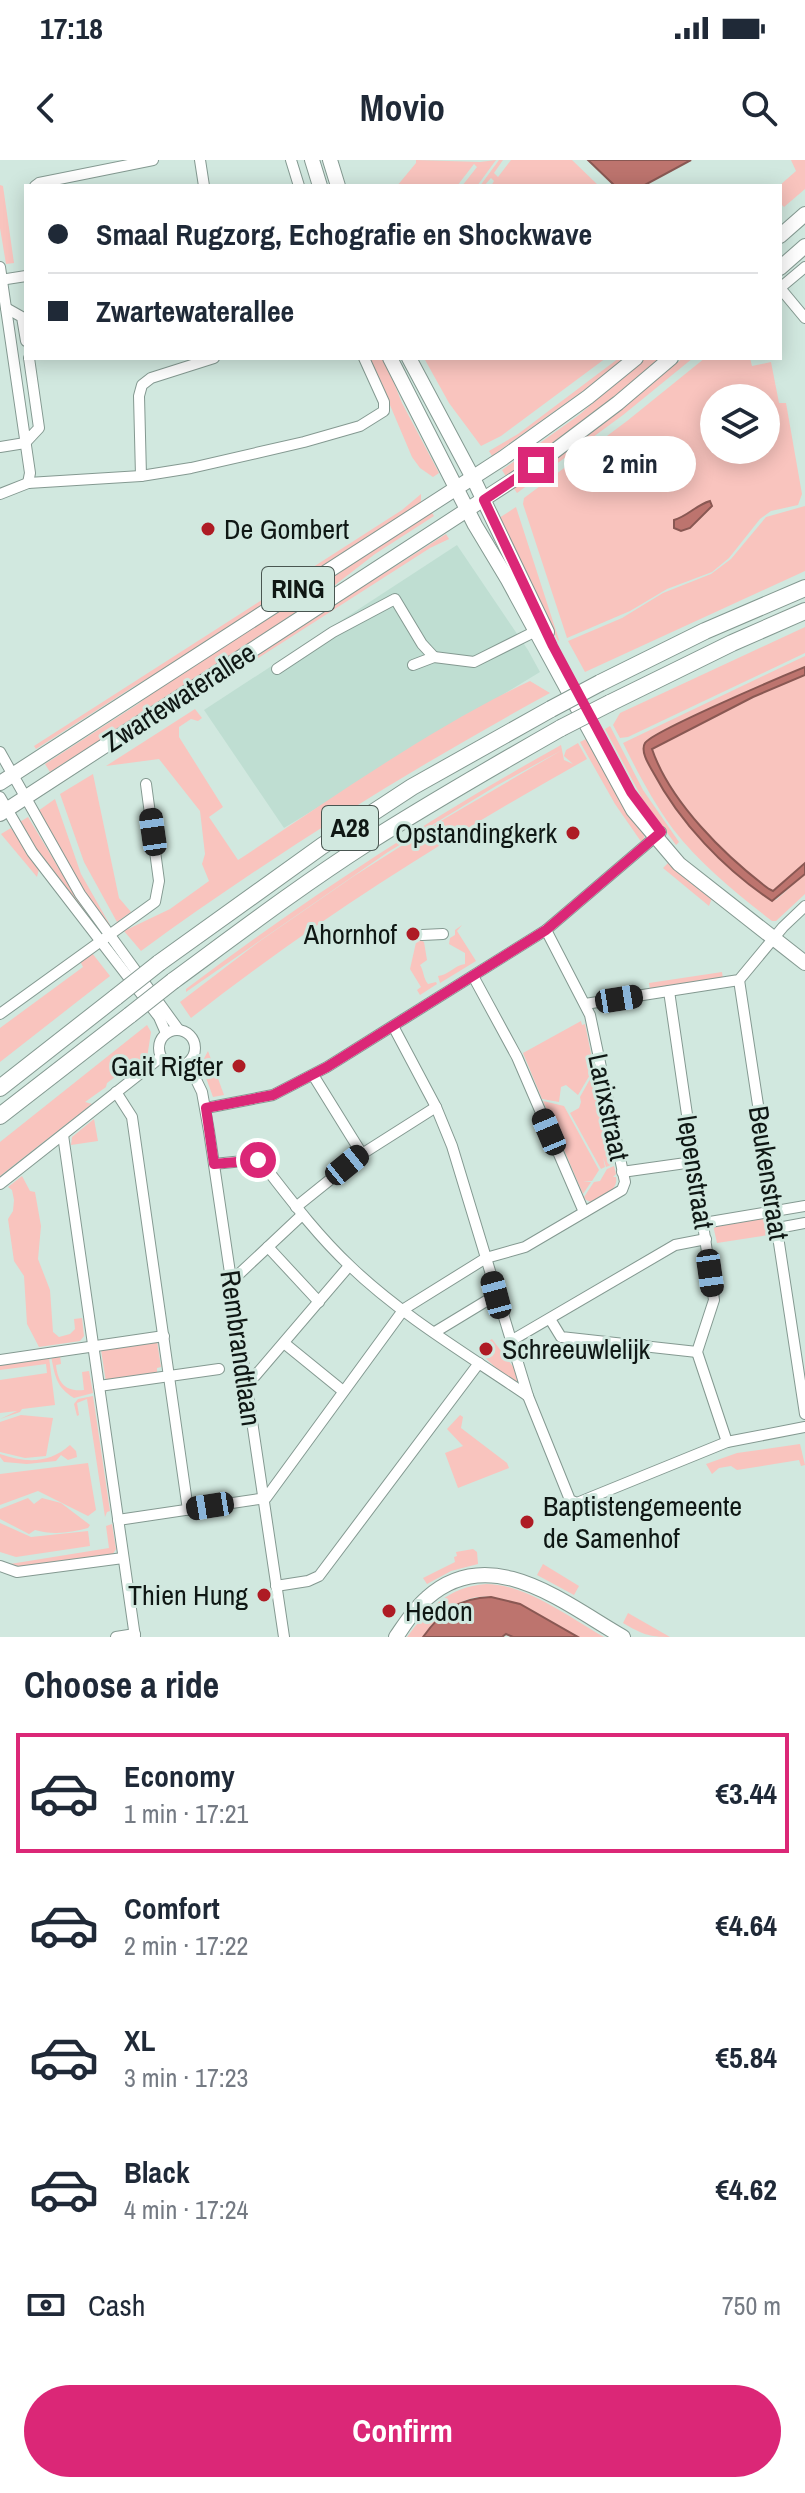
<!DOCTYPE html>
<meta charset="utf-8">
<style>
body{margin:0;font-family:"Archivo Narrow",sans-serif;background:#f6f6f7;color:#1f2937;height:100vh;display:flex;flex-direction:column;font-size:30px;white-space:nowrap}
*{box-sizing:border-box;margin:0}
p{font-size:26px;color:#747a83}
.icon{flex:none;width:44px;height:44px;fill:none;stroke:currentColor;stroke-width:2;stroke-linecap:round;stroke-linejoin:round}
.map{position:relative;height:1477px;overflow:hidden}
.drawer{display:flex;flex-direction:column;background:#fff;flex:1}
.drawer>*{flex:none}
.top-card{position:absolute;left:24px;top:24px;width:758px;height:176px;border-radius:0px;box-shadow:0 4px 20px #0003;display:grid;align-content:center;height:176px;padding:0 24px;background:#fff}
.buttons{position:absolute;left:700px;top:224px;display:grid;gap:16px}
.buttons a{display:grid;place-items:center;width:80px;height:80px;border-radius:50%;background:#fff;box-shadow:0 4px 20px #0003;font-size:40px}
.end{position:absolute;width:36px;height:36px;margin:-18px;border:10px solid #db2777;background:#fff;box-shadow:0 0 0 4px #fff}
.from{border-radius:50%}
.bubble{position:absolute;height:56px;border-radius:28px;background:#fff;box-shadow:0 4px 20px #0003;font-size:26px;font-weight:700;line-height:56px;text-align:center}
.car{position:absolute;width:24px;height:48px;margin:-24px -12px;border-radius:10px;box-shadow:0 0 6px 2px #0007;background:linear-gradient(#222 24%,#8ab4d8 0 40%,#222 0 76%,#8ab4d8 0 86%,#222 0)}
.top-card b{display:flex;align-items:center;gap:28px;height:76px;font-size:30px}
.top-card b+b{border-top:2px solid #e0e1e3}
.top-card i{width:20px;height:20px;background:#1f2937}
ul{padding:0;list-style:none}
li{display:flex;align-items:center;gap:24px;height:120px;margin:0 16px 12px;padding:0 8px;border:4px solid transparent;border-radius:0px}
li div{flex:1}
li b{display:block;font-size:30px}
li em{font-style:normal;font-weight:700}
li.selected{border-color:#db2777}
li>.icon{width:72px;height:72px;stroke-width:1.5}
h2{padding:0 24px;font-size:36px;line-height:96px}
.pay{display:flex;align-items:center;gap:20px;height:88px;padding:0 24px;font-size:30px}
.pay p{margin-inline-start:auto}
.cta{display:flex;gap:16px;margin-top:auto;padding:16px 24px}
.cta a{flex:1;height:92px;border-radius:48px;background:#db2777;color:#fff;font-size:32px;font-weight:700;line-height:92px;text-align:center}
.status{display:flex;justify-content:space-between;align-items:center;height:56px;padding:0 40px;background:#fff;direction:ltr}
.status svg{height:22px;fill:currentColor}
header{display:flex;justify-content:space-between;align-items:center;height:104px;padding:0 24px;background:#fff;font-size:36px;font-weight:700}
.map>svg:first-child{display:block}
.built{fill:#bfded2}
.green{fill:#f9c4be;fill-rule:evenodd}
.water{fill:#bd746e;stroke:#895853;stroke-width:2}
.lines{fill:none;stroke-linecap:round;stroke-linejoin:round}
.minor-casing{stroke:#849991;stroke-width:12}
.major-casing{stroke:#849991;stroke-width:16}
.highway-casing{stroke:#849991;stroke-width:18}
.minor{stroke:#fff;stroke-width:10}
.major{stroke:#fff;stroke-width:14}
.highway{stroke:#fff;stroke-width:16}
.highway-bridge-casing{stroke:#849991;stroke-width:18;stroke-linecap:butt}
.highway-bridge{stroke:#fff;stroke-width:16}
.route{stroke:#db2777;stroke-width:10}
.poi-dot{fill:#ae1b24;stroke:#d1e8df;stroke-width:3}
.labels{text-anchor:middle;stroke-width:6;stroke-linejoin:round;paint-order:stroke}
.shield{fill:#d1e8df;stroke:#495651;stroke-width:2}
.shield-label{font-size:26px;font-weight:bold;fill:#0f1714}
.poi-label{font-size:28px;fill:#0f1714;stroke:#d1e8df;text-anchor:start}
.street-label{font-size:28px;fill:#0f1714;stroke:#d1e8df}
</style>
<div class="status"><b>17:18</b><svg viewBox="0 0 49 12"><path d="M0 12V9h3v3zM5 12V6h3v6zM10 12V3h3v9zM15 12V0h3v12zM26 1h20v11H26zM47 4h2v5h-2z"/></svg></div>
<header><svg class="icon" aria-label="back" viewBox="0 0 24 24"><path d="M15 5l-7 7 7 7"/></svg>Movio<svg class="icon" aria-label="search" viewBox="0 0 24 24"><circle cx="10" cy="10" r="6"/><path d="M15 15l6 6"/></svg></header>
<div class="map">
<svg width="805" height="1477" viewBox="0 0 805 1477">
<rect width="100%" height="100%" fill="#d1e8df"/>
<!-- built -->
<path class="built" d="M457,385L528,490L540,512L284,668L204,550Z"/>
<!-- green -->
<g class="green">
<path d="M416,0L480,2L496,0L477,26H462L477,7L474,4L457,26H397L416,3Z"/>
<path d="M499,0H503L494,13L498,17L511,0H572L599,26H491L494,21L491,18L484,26H480Z"/>
<path d="M791,0H805V29L784,47L780,43L779,26L796,11Z"/>
<path d="M0,25L3,26L14,103L6,104L0,68Z"/>
<path d="M370,198H384L402,243L439,313L433,317L420,308L412,297Z"/>
<path d="M424,198H606L501,276L481,286L449,243Z"/>
<path d="M619,198H629L492,296L489,291L518,274Z"/>
<path d="M645,198H668L507,318L502,310L579,255Z"/>
<path d="M683,198H693L623,255L517,333L513,327L630,241Z"/>
<path d="M705,198H750L752,206L771,202L779,243H786L802,334L798,345L771,351L760,359L729,398L712,412L667,429L630,451L567,478L523,344L524,338L627,261ZM714,238H766V290H714ZM710,341L712,346L690,368L679,371L673,365L676,359C689,356 697,346 710,341Z"/>
<path d="M421,334V343L170,506L133,527L36,589L34,586L402,350Z"/>
<path d="M805,346V411L585,512L568,481L622,458L663,433L711,414L731,399L766,357Z"/>
<path d="M516,347L559,480L558,481L499,358Z"/>
<path d="M431,351L434,356L375,394L299,453L50,612L45,604L138,544L175,516Z"/>
<path d="M446,374L449,379L430,388L207,531L208,525C286,473 367,425 446,374Z"/>
<path d="M805,467V493L628,577L620,578L613,565L620,553Z"/>
<path d="M805,496V507L679,565L643,592C674,653 716,698 770,740H776L805,714V734L776,761H772C736,733 700,704 673,669C653,642 638,613 623,583Z"/>
<path d="M805,515V703L773,731C731,710 666,633 652,589L753,537Z"/>
<path d="M530,521L550,533C409,610 271,696 141,791L124,771L170,749L209,721L202,704L205,694L200,651L159,599L106,606L195,549L202,558L198,561L191,559L179,567V577L223,647L209,657L238,700C333,638 427,570 530,521Z"/>
<path d="M610,566L643,630L679,682L676,685L642,638L605,569Z"/>
<path d="M586,579L617,635L645,675L642,683L615,644L580,582Z"/>
<path d="M578,583L587,599C449,676 316,760 191,858L180,842L260,781L354,716L439,662L562,590L496,626L388,692L186,832V829C306,738 430,658 561,585L564,600L573,604L564,596L566,590Z"/>
<path d="M93,614L119,738L131,752L117,762L84,702L60,634Z"/>
<path d="M55,639L81,714L110,765L106,766L83,734L38,651Z"/>
<path d="M28,657L66,720L99,766L100,773L40,696L18,663Z"/>
<path d="M11,668L39,709L37,717L1,674Z"/>
<path d="M670,701L712,738L709,746L663,708Z"/>
<path d="M462,765L457,771L476,801L440,823L438,816C449,815 453,806 465,804V793L449,784L450,778L455,775V770Z"/>
<path d="M417,778L424,782L427,800L420,805C424,811 423,818 428,824L436,822L437,824L420,835L417,830L421,827L410,809Z"/>
<path d="M92,793L110,816L0,902V868L83,807L80,801Z"/>
<path d="M722,812L723,819L650,830L649,823Z"/>
<path d="M581,861L582,865L585,864L594,908L578,935L566,925L561,927L559,942L542,939L523,893Z"/>
<path d="M147,865L151,872L147,898L142,903L135,902L107,923L106,927L85,942L92,944L0,1016V982Z"/>
<path d="M208,891L224,935L213,937L201,904Z"/>
<path d="M594,912L613,1004L606,1007L603,997L605,1007L601,1009L570,953L579,948L581,942L580,937Z"/>
<path d="M543,941L564,946L599,1010L592,1021H583L591,1022L583,1034Z"/>
<path d="M94,959L98,981L71,985L72,977Z"/>
<path d="M614,1006L616,1014L613,1017H616C619,1031 601,1036 591,1042L586,1040L584,1037L594,1022L600,1021L607,1009Z"/>
<path d="M22,1016L30,1031L35,1032L41,1066L38,1099L50,1130L53,1172L59,1177L70,1174L75,1169L74,1159L82,1158L84,1176L80,1181L39,1187L27,1164L24,1116L14,1101L8,1059L13,1051L14,1040L12,1030L8,1027Z"/>
<path d="M770,1057L773,1063L767,1064L768,1075L717,1083L713,1065Z"/>
<path d="M492,1179L514,1208L518,1224L494,1210L495,1207L479,1192L483,1184Z"/>
<path d="M157,1181L161,1207L157,1208V1212H162V1214L106,1222L101,1190Z"/>
<path d="M60,1195L61,1204L56,1205C58,1223 65,1232 84,1230L82,1212L89,1211L93,1233L74,1238C56,1227 55,1216 51,1196Z"/>
<path d="M49,1197L55,1245L22,1249L20,1252L0,1259L17,1251L0,1253V1220L47,1213L46,1204L0,1210V1204Z"/>
<path d="M93,1236L110,1351L107,1352L105,1357L87,1239L77,1243L79,1255L77,1256L74,1244L78,1239Z"/>
<path d="M21,1255L53,1258L46,1296L25,1298L0,1292V1262Z"/>
<path d="M460,1255L463,1257L461,1268L507,1303L509,1308L458,1328L445,1293L463,1286L447,1269Z"/>
<path d="M800,1284L805,1305L801,1306L799,1300L737,1310L731,1306L719,1308L712,1314L706,1304L737,1293Z"/>
<path d="M70,1285L76,1291L77,1297L68,1300L61,1295L56,1301L27,1304L4,1302L0,1297V1294C25,1303 49,1304 70,1285Z"/>
<path d="M88,1303L96,1350L88,1356L38,1331L0,1345V1314Z"/>
<path d="M28,1338L34,1344L42,1338L61,1343L90,1365L88,1368C70,1373 52,1375 35,1370L29,1374L0,1359V1349Z"/>
<path d="M0,1363L31,1377L88,1371L90,1386L16,1397L0,1392Z"/>
<path d="M112,1364L116,1389L113,1394L22,1407L10,1404L109,1388L106,1366Z"/>
<path d="M473,1389L477,1392L478,1404L451,1411L427,1424L423,1418L455,1402L454,1397L457,1396L456,1392Z"/>
<path d="M543,1404L579,1426L574,1435L537,1415Z"/>
<path d="M486,1424C526,1424 570,1458 604,1477C597,1477 587,1477 579,1477C569,1475 556,1465 547,1459C493,1428 463,1425 423,1477H407C429,1448 448,1427 486,1424Z"/>
<path d="M628,1453L670,1477C648,1477 642,1474 623,1463Z"/>
</g>
<!-- water -->
<g class="water">
<path d="M588,0H691L643,26H615Z"/>
<path d="M710,341L712,346L690,368L681,371L674,368V360C688,356 696,345 710,341Z"/>
<path d="M805,507V515L753,537L652,589C670,642 725,696 769,729L773,731L805,703V714L772,741C724,709 680,663 653,612C649,605 640,591 645,583C653,571 783,516 805,507Z"/>
<path d="M491,1437L520,1444L578,1477H513L506,1474L502,1477H423C441,1452 458,1438 491,1437Z"/>
</g>
<g class="lines">
<!-- minor casing -->
<g class="minor-casing">
<g id="minor">
<path d="M200,0L204,26"/>
<path d="M291,0L299,26"/>
<path d="M35,26L39,23L153,0"/>
<path d="M0,107L30,313L28,323"/>
<path d="M805,107L780,128L805,158"/>
<path d="M0,120L26,116"/>
<path d="M6,148L22,157L26,181"/>
<path d="M0,287L25,283L39,268L29,198"/>
<path d="M141,316L139,236L142,225L151,218L214,198"/>
<path d="M0,334L28,323L141,316L191,308L304,282L360,266L384,251V242L364,198"/>
<path d="M413,505L434,497L474,502L536,471"/>
<path d="M277,509L333,472L395,439L422,484L434,497"/>
<path d="M0,592L80,734L178,869"/>
<path d="M0,637L32,692L159,857L166,873"/>
<path d="M422,775L443,774"/>
<path d="M473,816L517,897L584,1052"/>
<path d="M739,820L805,1254"/>
<path d="M669,831L714,1140L697,1192L727,1282"/>
<path d="M585,844L739,820L783,767L805,746"/>
<path d="M0,854L155,742L159,721L146,624"/>
<circle cx="177" cy="888" r="18"/>
<path d="M188,903L202,932L209,971L284,1477"/>
<path d="M313,915L362,994"/>
<path d="M116,932L132,957L188,1350"/>
<path d="M206,948L273,935L327,907L546,770L661,672"/>
<path d="M63,975L135,1477"/>
<path d="M214,1004L253,1000L262,1003C290,1039 317,1075 350,1106C402,1156 468,1195 528,1236L452,986L436,947L393,866"/>
<path d="M622,1012L693,1002"/>
<path d="M0,1024L161,897"/>
<path d="M296,1047L362,994L436,947"/>
<path d="M704,1063L805,1046"/>
<path d="M778,1068L805,1063"/>
<path d="M268,1087L319,1142"/>
<path d="M231,1116L238,1115L302,1055"/>
<path d="M550,1159L561,1177L697,1192"/>
<path d="M435,1172L496,1135"/>
<path d="M509,1182L675,1085L706,1079"/>
<path d="M284,1183L343,1231"/>
<path d="M0,1200L164,1176"/>
<path d="M246,1217L255,1216L349,1106"/>
<path d="M99,1226L219,1209"/>
<path d="M528,1236L570,1340L577,1343L727,1282L805,1267"/>
<path d="M118,1360L266,1338L404,1149L486,1098L525,1087L622,1030L625,1022L590,855L546,770"/>
<path d="M0,1406L17,1412L123,1398"/>
<path d="M276,1426L308,1421L319,1416L479,1203"/>
<path d="M116,1477L135,1474"/>
</g>
</g>
<!-- major casing -->
<g class="major-casing">
<g id="major">
<path d="M312,0L320,26"/>
<path d="M330,0L338,26"/>
<path d="M780,76L805,54"/>
<path d="M780,108L805,86"/>
<path d="M390,198L475,365L508,420L633,650L679,704L805,803"/>
<path d="M409,198L473,318L547,472"/>
<path d="M0,623L503,298L588,237L636,198"/>
<path d="M0,654L536,305L618,243L671,198"/>
<path d="M396,1477C405,1464 414,1449 427,1438C491,1381 565,1444 623,1477"/>
</g>
</g>
<!-- highway casing -->
<g class="highway-casing">
<g id="highway">
<path d="M600,523L705,471L805,428"/>
<path d="M610,543L732,483L805,451"/>
<path d="M159,803L322,686L412,627L551,549"/>
<path d="M173,821C237,774 300,726 367,683C430,643 496,605 561,568"/>
<path d="M0,928L116,837"/>
<path d="M0,956L130,855"/>
</g>
</g>
<!-- minor -->
<use href="#minor" class="minor"/>
<!-- major -->
<use href="#major" class="major"/>
<!-- highway -->
<use href="#highway" class="highway"/>
<!-- highway-bridge casing -->
<g class="highway-bridge-casing">
<g id="highway-bridge">
<path d="M551,549L600,523"/>
<path d="M561,568L610,543"/>
<path d="M116,837L159,803"/>
<path d="M130,855L173,821"/>
</g>
</g>
<!-- highway-bridge -->
<use href="#highway-bridge" class="highway-bridge"/>
</g>
<g class="lines">
<!-- route -->
<path class="route" d="M258,1000L214,1004L206,948L273,935L327,907L546,770L661,672L631,632L553,486L484,340L536,305"/>
</g>
<!-- markers -->
<g class="poi-dot">
<circle cx="208" cy="369" r="8"/>
<circle cx="573" cy="673" r="8"/>
<circle cx="413" cy="774" r="8"/>
<circle cx="239" cy="906" r="8"/>
<circle cx="486" cy="1189" r="8"/>
<circle cx="527" cy="1362" r="8"/>
<circle cx="264" cy="1435" r="8"/>
<circle cx="389" cy="1451" r="8"/>
</g>
<g class="labels">
<!-- shield labels -->
<g class="shield">
<rect x="262" y="407" width="72" height="44" rx="6"/>
<rect x="322" y="646" width="56" height="44" rx="6"/>
</g>
<g class="shield-label">
<text x="298" y="438">RING</text>
<text x="350" y="677">A28</text>
</g>
<!-- poi labels -->
<g class="poi-label">
<text x="224" y="379">De Gombert</text>
<text x="557" y="683" text-anchor="end">Opstandingkerk</text>
<text x="397" y="784" text-anchor="end">Ahornhof</text>
<text x="223" y="916" text-anchor="end">Gait Rigter</text>
<text x="502" y="1199">Schreeuwlelijk</text>
<text x="543" y="1356">Baptistengemeente<tspan x="543" dy="32">de Samenhof</tspan></text>
<text x="248" y="1445" text-anchor="end">Thien Hung</text>
<text x="405" y="1461">Hedon</text>
</g>
<!-- street labels -->
<g class="street-label">
<text transform="translate(179 537) rotate(-33)" y="10">Zwartewaterallee</text>
<text transform="translate(609 947) rotate(78)" y="10">Larixstraat</text>
<text transform="translate(696 1012) rotate(81)" y="10">Iepenstraat</text>
<text transform="translate(769 1013) rotate(81)" y="10">Beukenstraat</text>
<text transform="translate(241 1188) rotate(82)" y="10">Rembrandtlaan</text>
</g>
</g>
</svg>
<div class="buttons">
<a><svg class="icon" aria-label="layers" viewBox="0 0 24 24"><path d="M12 4l9 5-9 5-9-5zM3 14l9 5 9-5"/></svg></a>
</div>
<i class="end from" style="left:258px;top:1000px"></i>
<i class="end" style="left:536px;top:305px"></i>
<div class="bubble" style="left:564px;top:276px;width:132px">2 min</div>
<i class="car" style="left:153px;top:672px;rotate:352deg"></i>
<i class="car" style="left:619px;top:839px;rotate:81deg"></i>
<i class="car" style="left:549px;top:972px;rotate:337deg"></i>
<i class="car" style="left:347px;top:1005px;rotate:51deg"></i>
<i class="car" style="left:710px;top:1113px;rotate:172deg"></i>
<i class="car" style="left:496px;top:1135px;rotate:345deg"></i>
<i class="car" style="left:210px;top:1346px;rotate:261deg"></i>
<div class="top-card">
<b><i class="from"></i>Smaal Rugzorg, Echografie en Shockwave</b>
<b><i></i>Zwartewaterallee</b>
</div>
</div>
<section class="drawer">
<h2>Choose a ride</h2>
<ul>
<li class="selected"><svg class="icon" aria-label="car" viewBox="0 0 24 24"><path d="M5 17H2v-5l4-1 3-4h7l3 4 3 1v5h-3M9 17h6M6 11h13"/><circle cx="7" cy="17" r="2"/><circle cx="17" cy="17" r="2"/></svg><div><b>Economy</b><p>1 min · 17:21</p></div><em>€3.44</em></li>
<li><svg class="icon" aria-label="car" viewBox="0 0 24 24"><path d="M5 17H2v-5l4-1 3-4h7l3 4 3 1v5h-3M9 17h6M6 11h13"/><circle cx="7" cy="17" r="2"/><circle cx="17" cy="17" r="2"/></svg><div><b>Comfort</b><p>2 min · 17:22</p></div><em>€4.64</em></li>
<li><svg class="icon" aria-label="car" viewBox="0 0 24 24"><path d="M5 17H2v-5l4-1 3-4h7l3 4 3 1v5h-3M9 17h6M6 11h13"/><circle cx="7" cy="17" r="2"/><circle cx="17" cy="17" r="2"/></svg><div><b>XL</b><p>3 min · 17:23</p></div><em>€5.84</em></li>
<li><svg class="icon" aria-label="car" viewBox="0 0 24 24"><path d="M5 17H2v-5l4-1 3-4h7l3 4 3 1v5h-3M9 17h6M6 11h13"/><circle cx="7" cy="17" r="2"/><circle cx="17" cy="17" r="2"/></svg><div><b>Black</b><p>4 min · 17:24</p></div><em>€4.62</em></li>
</ul>
<div class="pay"><svg class="icon" aria-label="cash" viewBox="0 0 24 24"><path d="M3 7h18v10H3z"/><circle cx="12" cy="12" r="2"/></svg>Cash<p>750 m</p></div>
<div class="cta"><a>Confirm</a></div>
</section>
